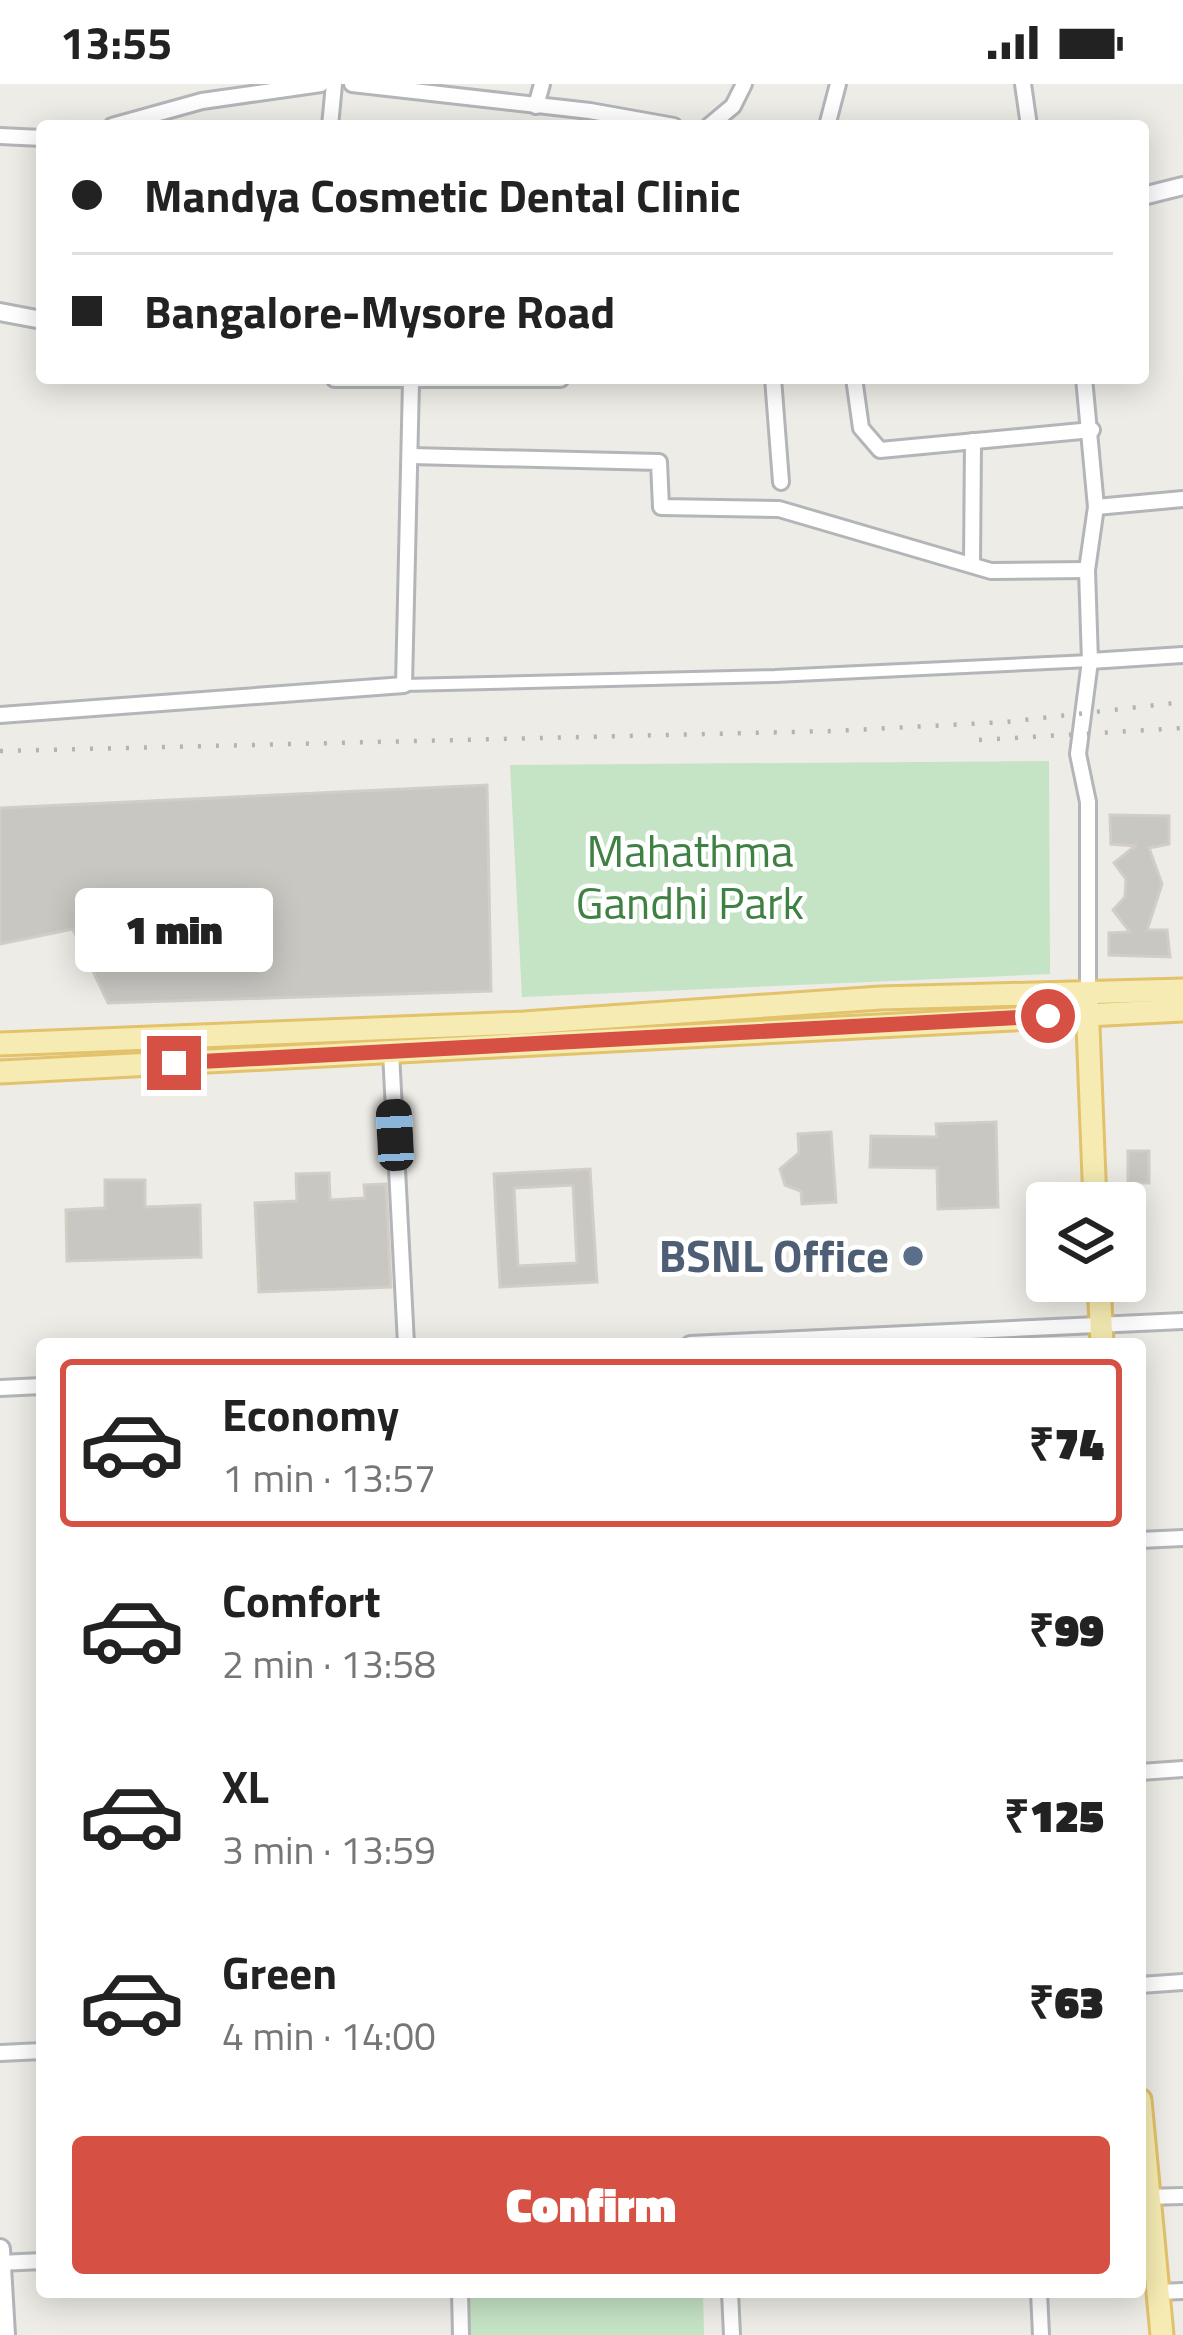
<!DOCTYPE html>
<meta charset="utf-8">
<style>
body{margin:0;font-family:"Titillium Web",sans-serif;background:#f2f2f2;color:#222;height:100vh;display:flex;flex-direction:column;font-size:45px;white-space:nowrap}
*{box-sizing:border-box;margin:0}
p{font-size:39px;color:#767676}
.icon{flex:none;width:66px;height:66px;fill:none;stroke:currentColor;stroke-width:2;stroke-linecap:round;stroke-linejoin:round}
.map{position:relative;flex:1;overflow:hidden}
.sheet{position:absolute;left:36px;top:1254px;width:1110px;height:960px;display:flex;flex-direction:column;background:#fff;border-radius:12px;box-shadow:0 6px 30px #0003}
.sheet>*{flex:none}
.banner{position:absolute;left:36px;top:36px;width:1113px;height:264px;border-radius:12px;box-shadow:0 6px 30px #0003;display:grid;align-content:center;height:264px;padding:0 36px;background:#fff}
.fabs{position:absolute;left:1026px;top:1098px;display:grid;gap:24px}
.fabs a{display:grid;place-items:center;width:120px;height:120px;border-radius:12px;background:#fff;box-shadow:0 6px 30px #0003;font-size:60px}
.end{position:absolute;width:54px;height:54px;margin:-27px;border:15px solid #d65143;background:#fff;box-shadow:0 0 0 6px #fff}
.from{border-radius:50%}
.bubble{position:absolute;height:84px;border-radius:12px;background:#fff;box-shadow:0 6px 30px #0003;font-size:39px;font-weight:800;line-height:84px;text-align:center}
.car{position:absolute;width:36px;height:72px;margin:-36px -18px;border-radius:15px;box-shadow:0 0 9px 3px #0007;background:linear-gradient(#222 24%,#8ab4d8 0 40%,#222 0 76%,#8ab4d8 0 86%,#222 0)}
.banner b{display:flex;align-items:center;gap:42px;height:114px;font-size:45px}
.banner b+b{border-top:3px solid #e0e0e0}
.banner i{width:30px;height:30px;background:#222}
ul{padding:21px 0 0;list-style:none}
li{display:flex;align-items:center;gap:36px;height:168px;margin:0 24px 18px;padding:0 12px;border:6px solid transparent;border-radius:12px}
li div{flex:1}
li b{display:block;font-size:45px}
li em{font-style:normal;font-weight:800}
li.current{border-color:#d65143}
li>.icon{width:108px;height:108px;stroke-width:1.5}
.button{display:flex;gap:24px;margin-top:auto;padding:24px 36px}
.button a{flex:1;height:138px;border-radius:12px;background:#d65143;color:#fff;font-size:48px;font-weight:800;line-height:138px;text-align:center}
.status{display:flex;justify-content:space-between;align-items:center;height:84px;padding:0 60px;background:#fff;direction:ltr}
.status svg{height:33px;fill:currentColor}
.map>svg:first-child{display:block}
.green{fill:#c5e3c5}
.building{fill:#c9c7c2;stroke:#d2cec5;stroke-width:3;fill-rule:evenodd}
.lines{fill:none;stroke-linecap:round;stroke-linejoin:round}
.pedestrian-casing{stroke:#b3b5b9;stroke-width:16}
.minor-casing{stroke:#b3b5b9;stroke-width:20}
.tertiary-casing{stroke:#b3b5b9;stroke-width:22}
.secondary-casing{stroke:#b2b4b9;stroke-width:24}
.primary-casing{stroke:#e2c26b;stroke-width:27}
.pedestrian{stroke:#fff;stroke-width:10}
.minor{stroke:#fff;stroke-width:14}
.tertiary{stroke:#fff;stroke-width:16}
.secondary{stroke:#fff;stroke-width:18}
.primary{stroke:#f6ecb3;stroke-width:21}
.rail{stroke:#b3b4b4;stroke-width:4.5;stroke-dasharray:3 15;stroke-linecap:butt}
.route{stroke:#d65143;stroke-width:15}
.service-dot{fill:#5c6f8a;stroke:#fff;stroke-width:4.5}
.labels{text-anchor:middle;stroke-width:9;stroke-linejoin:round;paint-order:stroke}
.park-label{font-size:45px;fill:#3f8143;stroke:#fff}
.service-label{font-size:45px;font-weight:bold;fill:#4e5e75;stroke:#fff;text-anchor:end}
</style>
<div class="status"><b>13:55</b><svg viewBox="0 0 49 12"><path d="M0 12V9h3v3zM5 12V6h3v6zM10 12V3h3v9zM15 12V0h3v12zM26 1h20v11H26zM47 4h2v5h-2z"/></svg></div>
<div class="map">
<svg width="1183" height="2251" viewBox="0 0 1183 2251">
<rect width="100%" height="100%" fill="#eeece6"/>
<!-- green -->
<g class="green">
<path d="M1049,677L1050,890L522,913L510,681Z"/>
<path d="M467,2208H703L704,2251H471Z"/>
</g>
<!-- building -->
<g class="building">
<path d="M487,701L491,907L108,919L73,845L0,860V724Z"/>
<path d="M1110,731L1169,732V760L1149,764L1162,800L1147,846H1167L1170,873L1109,871V849L1130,848L1113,826L1125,813L1126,795L1114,779L1135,762L1111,760Z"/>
<path d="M996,1038L998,1123L938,1125L937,1084L870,1083L871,1052L937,1053L936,1040Z"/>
<path d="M831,1048L836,1118L802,1120L801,1107L785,1101L780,1085L799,1069L798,1050Z"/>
<rect x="1128" y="1067" width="21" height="32"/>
<path d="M590,1085L597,1198L500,1203L494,1090ZM573,1101L577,1179L518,1182L514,1104Z"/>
<path d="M329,1089L330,1116L365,1114L364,1101L386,1100L391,1203L259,1208L255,1119L297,1117L296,1090Z"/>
<path d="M105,1096H145V1123L200,1121L201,1173L67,1177L66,1126L105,1124Z"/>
</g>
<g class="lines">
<!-- pedestrian casing -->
<g class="pedestrian-casing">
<path id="pedestrian" d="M404,601L775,592L1090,577"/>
</g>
<!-- minor casing -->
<g class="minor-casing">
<g id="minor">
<path d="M352,0L590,27L674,42"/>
<path d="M1023,0L1029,42"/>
<path d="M536,22L542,0"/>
<path d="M112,42L202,17L321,0"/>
<path d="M330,42L334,0"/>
<path d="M709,42L733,22L744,0"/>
<path d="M827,42L838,0"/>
<path d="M0,52L42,54"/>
<path d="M773,294L781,398"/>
<path d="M854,294L861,344L880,366L1092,346"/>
<path d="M1084,294L1096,423L1087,486L1090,577L1078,670L1088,718V910"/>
<path d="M411,372L659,378L661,423L779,425L991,487L1087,486"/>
<path d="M1096,423L1183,415"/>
<path d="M972,481L973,357"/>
<path d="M1090,577L1183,571"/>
<path d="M0,631L404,601L411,298"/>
<path d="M391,968L406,1260"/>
<path d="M690,1260L1183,1237"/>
<path d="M0,1304L42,1302"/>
<path d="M1140,1456L1183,1454"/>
<path d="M1140,1688L1183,1685"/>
<path d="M1140,1901L1183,1898"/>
<path d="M0,1969L42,1967"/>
<path d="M1145,2113L1183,2112"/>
<path d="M0,2179L42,2177"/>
<path d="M460,2208L461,2251"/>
<path d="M730,2208L732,2251"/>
<path d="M1039,2208L1041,2251"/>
<path d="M1158,2208L1183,2207"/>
</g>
</g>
<!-- tertiary casing -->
<g class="tertiary-casing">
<g id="tertiary">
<path d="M1143,112L1183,102"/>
<path d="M0,228L42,236"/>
<path d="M335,294H560"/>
</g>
</g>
<!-- secondary casing -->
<g class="secondary-casing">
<path id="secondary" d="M0,2165L5,2251"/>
</g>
<!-- primary casing -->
<g class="primary-casing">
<g id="primary">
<path d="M1087,917L1095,1119"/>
<path d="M0,960L524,939L880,914L1183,906"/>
<path d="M0,988L1183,926"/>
<path d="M1099,1197L1102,1260"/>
<path d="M1140,2016L1162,2251"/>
</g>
</g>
<!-- pedestrian -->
<use href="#pedestrian" class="pedestrian"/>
<!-- minor -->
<use href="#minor" class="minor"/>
<!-- tertiary -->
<use href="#tertiary" class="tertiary"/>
<!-- secondary -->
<use href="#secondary" class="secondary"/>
<!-- primary -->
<use href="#primary" class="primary"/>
<!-- rail -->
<g class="rail">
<path d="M979,656L1183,644"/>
<path d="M0,667L833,647L1006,638L1183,618"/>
</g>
</g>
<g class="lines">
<!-- route -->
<path class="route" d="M174,979L1048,932"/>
</g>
<!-- markers -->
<circle class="service-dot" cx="913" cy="1172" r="12"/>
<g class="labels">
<!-- park labels -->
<g class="park-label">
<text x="690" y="783">Mahathma<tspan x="690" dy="52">Gandhi Park</tspan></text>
</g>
<!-- service labels -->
<g class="service-label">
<text x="889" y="1188">BSNL Office</text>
</g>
</g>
</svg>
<div class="fabs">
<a><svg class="icon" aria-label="layers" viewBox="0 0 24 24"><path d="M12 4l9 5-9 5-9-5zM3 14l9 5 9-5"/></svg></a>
</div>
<i class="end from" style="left:1048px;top:932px"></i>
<i class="end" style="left:174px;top:979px"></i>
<div class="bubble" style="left:75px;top:804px;width:198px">1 min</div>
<i class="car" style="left:395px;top:1051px;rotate:357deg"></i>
<div class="banner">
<b><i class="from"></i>Mandya Cosmetic Dental Clinic</b>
<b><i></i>Bangalore-Mysore Road</b>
</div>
<section class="sheet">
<ul>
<li class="current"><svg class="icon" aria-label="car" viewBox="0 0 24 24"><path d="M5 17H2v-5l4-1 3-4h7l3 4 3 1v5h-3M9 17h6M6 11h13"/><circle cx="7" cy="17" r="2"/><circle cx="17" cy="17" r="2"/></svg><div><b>Economy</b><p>1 min · 13:57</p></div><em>₹74</em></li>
<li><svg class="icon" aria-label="car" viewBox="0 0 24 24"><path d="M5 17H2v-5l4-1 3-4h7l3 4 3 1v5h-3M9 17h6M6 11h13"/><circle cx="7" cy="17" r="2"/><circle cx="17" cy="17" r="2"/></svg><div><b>Comfort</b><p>2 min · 13:58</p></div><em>₹99</em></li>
<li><svg class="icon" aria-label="car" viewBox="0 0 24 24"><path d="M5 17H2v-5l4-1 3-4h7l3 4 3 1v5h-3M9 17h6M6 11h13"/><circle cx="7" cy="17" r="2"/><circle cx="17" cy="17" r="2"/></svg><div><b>XL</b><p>3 min · 13:59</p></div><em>₹125</em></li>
<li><svg class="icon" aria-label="car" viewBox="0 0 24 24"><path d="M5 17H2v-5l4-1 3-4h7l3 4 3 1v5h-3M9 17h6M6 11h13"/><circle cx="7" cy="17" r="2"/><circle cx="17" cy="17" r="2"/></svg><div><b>Green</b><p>4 min · 14:00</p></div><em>₹63</em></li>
</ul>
<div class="button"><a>Confirm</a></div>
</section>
</div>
